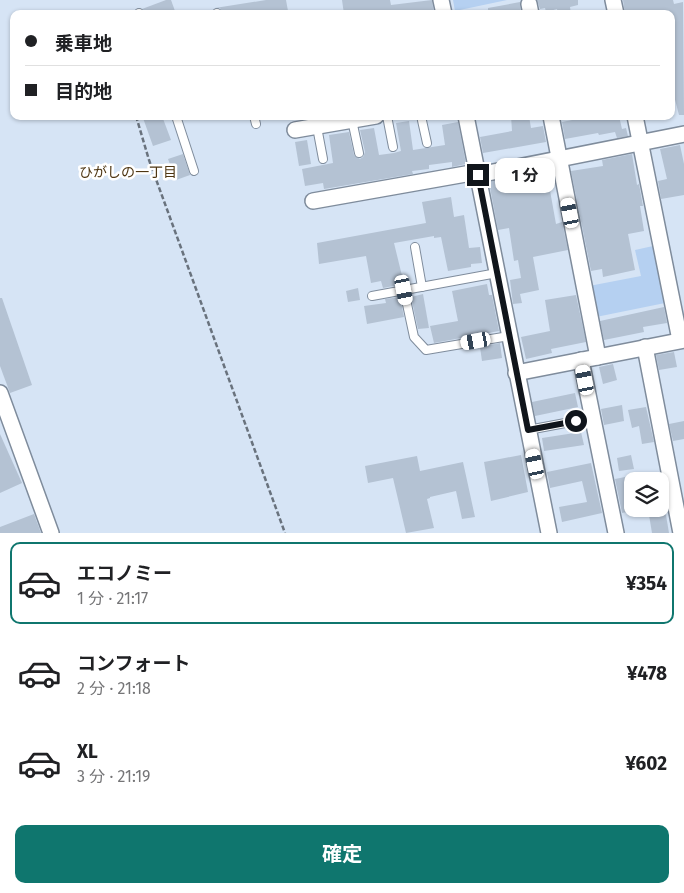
<!DOCTYPE html>
<html lang="ja">
<meta charset="utf-8">
<style>
body{margin:0;font-family:"Fira Sans","Noto Sans JP",sans-serif;background:#f2f2f2;color:#202124;height:100vh;display:flex;flex-direction:column;font-size:19px;white-space:nowrap}
*{box-sizing:border-box;margin:0}
p{font-size:16px;color:#757577}
.icon{flex:none;width:28px;height:28px;fill:none;stroke:currentColor;stroke-width:2;stroke-linecap:round;stroke-linejoin:round}
.map{position:relative;height:533px;overflow:hidden}
.side{display:flex;flex-direction:column;background:#fff;flex:1}
.side>*{flex:none}
.banner{position:absolute;left:10px;top:10px;width:665px;height:110px;border-radius:10px;box-shadow:0 1px 4px #0004;display:grid;align-content:center;height:110px;padding:0 15px;background:#fff}
.controls{position:absolute;left:624px;top:472px;display:grid;gap:10px}
.controls a{display:grid;place-items:center;width:45px;height:45px;border-radius:10px;background:#fff;box-shadow:0 1px 4px #0004;font-size:25px}
.end{position:absolute;width:22px;height:22px;margin:-11px;border:6px solid #10151b;background:#fff;box-shadow:0 0 0 2px #fff}
.from{border-radius:50%}
.bubble{position:absolute;height:35px;border-radius:10px;background:#fff;box-shadow:0 1px 4px #0004;font-size:16px;font-weight:700;line-height:35px;text-align:center}
.car{position:absolute;width:15px;height:30px;margin:-15px -8px;border-radius:6px;box-shadow:0 0 4px 1px #0007;background:linear-gradient(#fff 24%,#345 0 40%,#fff 0 76%,#345 0 86%,#fff 0)}
.banner b{display:flex;align-items:center;gap:18px;height:48px;font-size:19px}
.banner b+b{border-top:1px solid #e0e0e0}
.banner i{width:12px;height:12px;background:#202124}
ul{padding:9px 0 0;list-style:none}
li{display:flex;align-items:center;gap:15px;height:82px;margin:0 10px 8px;padding:0 5px;border:2px solid transparent;border-radius:10px}
li div{flex:1}
li b{display:block;font-size:19px}
li em{font-style:normal;font-weight:700}
li.active{border-color:#0f766e}
li>.icon{width:45px;height:45px;stroke-width:1.5}
.action{display:flex;gap:10px;margin-top:auto;padding:10px 15px}
.action a{flex:1;height:58px;border-radius:10px;background:#0f766e;color:#fff;font-size:20px;font-weight:700;line-height:58px;text-align:center}
.map>svg:first-child{display:block}
.green{fill:#b5d0f1}
.building{fill:#b4c2d3}
.lines{fill:none;stroke-linecap:round;stroke-linejoin:round}
.lane-casing{stroke:#7f8c9c;stroke-width:10}
.street-casing{stroke:#7f8c9c;stroke-width:18}
.path{stroke:#69727d;stroke-width:2.5;stroke-dasharray:5 2.5;stroke-linecap:butt}
.lane{stroke:#fff;stroke-width:8}
.street{stroke:#fff;stroke-width:15}
.route{stroke:#10151b;stroke-width:6}
.labels{text-anchor:middle;stroke-width:5;stroke-linejoin:round;paint-order:stroke}
.neighbourhood-label{font-size:14px;fill:#4e3613;stroke:#fff}
</style>
<div class="map">
<svg width="684" height="533" viewBox="0 0 684 533">
<rect width="100%" height="100%" fill="#d6e4f5"/>
<!-- green -->
<g class="green">
<path d="M453,0H507L455,11Z"/>
<path d="M653,246L665,303L596,317L589,286L641,276L635,250Z"/>
</g>
<!-- building -->
<g class="building">
<path d="M166,0H171L175,11L169,14H145L142,9Z"/>
<path d="M266,0H286L288,11L270,14H223L220,8H215Z"/>
<path d="M342,0H390L391,5L432,0L434,14H344Z"/>
<path d="M537,0H578V5L570,7L571,14H558L557,9L546,12L545,8L540,9Z"/>
<path d="M623,0H673L674,4L683,2L684,115H679L671,84V14H625Z"/>
<path d="M520,2L521,13L488,14V8Z"/>
<path d="M149,116H162L171,140L153,146L143,118Z"/>
<path d="M511,116H529L531,128L543,126L546,142L483,153L480,137L512,131Z"/>
<path d="M592,116H619L622,129L626,128L628,136L617,138L615,132L599,135L598,133L565,139L562,122Z"/>
<path d="M409,121L413,150L445,145L442,125L458,122L466,164L452,167V162L429,165V169L412,171L413,174L324,189L323,183L305,186L302,169L333,163L329,135L349,132L354,155L360,159L363,157L365,152L360,130L374,128L379,155L394,153L401,151L396,123Z"/>
<path d="M307,140L311,164L299,166L295,142Z"/>
<path d="M680,145L684,164V195L661,199L658,181L667,179L660,149Z"/>
<path d="M183,154L190,175L176,180L168,159Z"/>
<path d="M632,154L637,185L639,184L643,206H640L644,231L628,234L635,270L603,277L602,269L591,271L571,171L603,166L602,160Z"/>
<path d="M552,170L555,184L549,185L556,224L562,222L568,250L533,257L539,290L520,294L522,303L513,304L510,280L521,278L518,260L514,261L509,228L498,230L489,182Z"/>
<path d="M451,197L454,217L464,215L469,248L480,247L482,263L471,264V267L448,271L441,237L434,238V236L394,243L404,284L383,288L381,281L371,283L366,256L319,264L317,243L426,223L422,202Z"/>
<path d="M487,284L489,295H492L499,331L434,343L430,326L458,321L452,291Z"/>
<path d="M358,288L360,300L348,302L346,291Z"/>
<path d="M423,294L429,328L418,329L411,297Z"/>
<path d="M576,295L586,342L551,349L552,353L526,359L521,337L550,331L545,300Z"/>
<path d="M400,297L404,317L367,324L364,306L386,303L385,299Z"/>
<path d="M0,298H2L32,385L10,393L0,366Z"/>
<path d="M664,307L667,323L643,327L644,332L604,340L600,321Z"/>
<path d="M500,343L502,358L482,361L480,347Z"/>
<path d="M674,352L677,367L659,370L656,355Z"/>
<path d="M613,364L617,380L603,384L599,367Z"/>
<path d="M575,393L578,407L535,416L532,402Z"/>
<path d="M622,405L624,421L604,425L601,409Z"/>
<path d="M646,407L654,442L642,444L639,426L632,428L628,410Z"/>
<path d="M684,421V439L673,441L669,424Z"/>
<path d="M581,432L584,445L544,451L542,438Z"/>
<path d="M0,434L22,483L0,493Z"/>
<path d="M521,455L528,492L491,501L484,462Z"/>
<path d="M631,455L634,469L619,471L617,458Z"/>
<path d="M417,456L420,471L463,462L475,517L462,519L456,491L430,497V498L427,499L434,528L406,533L393,478L368,483L365,466Z"/>
<path d="M591,463L602,513L562,522L559,507L587,502L582,481L550,488L547,472Z"/>
<path d="M625,477L628,492L632,491V511L622,513L615,479Z"/>
<path d="M648,509H665L669,533H652Z"/>
<path d="M34,514L41,533H0V527Z"/>
</g>
<g class="lines">
<!-- lane casing -->
<g class="lane-casing">
<g id="lane">
<path d="M139,13V14"/>
<path d="M217,13V14"/>
<path d="M176,116L194,171"/>
<path d="M254,116L256,124"/>
<path d="M387,116L393,147"/>
<path d="M421,116L427,143"/>
<path d="M352,120L359,153"/>
<path d="M317,127L323,159"/>
<path d="M415,247L422,287"/>
<path d="M404,290L414,337L426,350L509,336"/>
<path d="M372,296L497,273"/>
<path d="M528,430L592,418"/>
</g>
</g>
<!-- street casing -->
<g class="street-casing">
<g id="street">
<path d="M441,0L444,14"/>
<path d="M613,0L616,14"/>
<path d="M529,4L531,14"/>
<path d="M466,116L549,533"/>
<path d="M551,116L598,357"/>
<path d="M635,116L680,340"/>
<path d="M295,130L376,116"/>
<path d="M478,175L684,134"/>
<path d="M313,201L477,172"/>
<path d="M645,347L681,533"/>
<path d="M581,360L616,533"/>
<path d="M516,373L684,340"/>
<path d="M0,393L51,533"/>
</g>
</g>
<!-- path -->
<path class="path" d="M136,116L149,160L285,533"/>
<!-- lane -->
<use href="#lane" class="lane"/>
<!-- street -->
<use href="#street" class="street"/>
</g>
<g class="lines">
<!-- route -->
<path class="route" d="M478,175L528,430L576,421"/>
</g>
<g class="labels">
<!-- neighbourhood labels -->
<g class="neighbourhood-label">
<text x="128" y="177">ひがしの一丁目</text>
</g>
</g>
</svg>
<div class="controls">
<a><svg class="icon" aria-label="layers" viewBox="0 0 24 24"><path d="M12 4l9 5-9 5-9-5zM3 14l9 5 9-5"/></svg></a>
</div>
<i class="end from" style="left:576px;top:421px"></i>
<i class="end" style="left:478px;top:175px"></i>
<div class="bubble" style="left:495px;top:158px;width:60px">1 分</div>
<i class="car" style="left:570px;top:213px;rotate:349deg"></i>
<i class="car" style="left:404px;top:290px;rotate:169deg"></i>
<i class="car" style="left:476px;top:341px;rotate:260deg"></i>
<i class="car" style="left:585px;top:380px;rotate:349deg"></i>
<i class="car" style="left:535px;top:464px;rotate:348deg"></i>
<div class="banner">
<b><i class="from"></i>乗車地</b>
<b><i></i>目的地</b>
</div>
</div>
<section class="side">
<ul>
<li class="active"><svg class="icon" aria-label="car" viewBox="0 0 24 24"><path d="M5 17H2v-5l4-1 3-4h7l3 4 3 1v5h-3M9 17h6M6 11h13"/><circle cx="7" cy="17" r="2"/><circle cx="17" cy="17" r="2"/></svg><div><b>エコノミー</b><p>1 分 · 21:17</p></div><em>¥354</em></li>
<li><svg class="icon" aria-label="car" viewBox="0 0 24 24"><path d="M5 17H2v-5l4-1 3-4h7l3 4 3 1v5h-3M9 17h6M6 11h13"/><circle cx="7" cy="17" r="2"/><circle cx="17" cy="17" r="2"/></svg><div><b>コンフォート</b><p>2 分 · 21:18</p></div><em>¥478</em></li>
<li><svg class="icon" aria-label="car" viewBox="0 0 24 24"><path d="M5 17H2v-5l4-1 3-4h7l3 4 3 1v5h-3M9 17h6M6 11h13"/><circle cx="7" cy="17" r="2"/><circle cx="17" cy="17" r="2"/></svg><div><b>XL</b><p>3 分 · 21:19</p></div><em>¥602</em></li>
</ul>
<div class="action"><a>確定</a></div>
</section>
